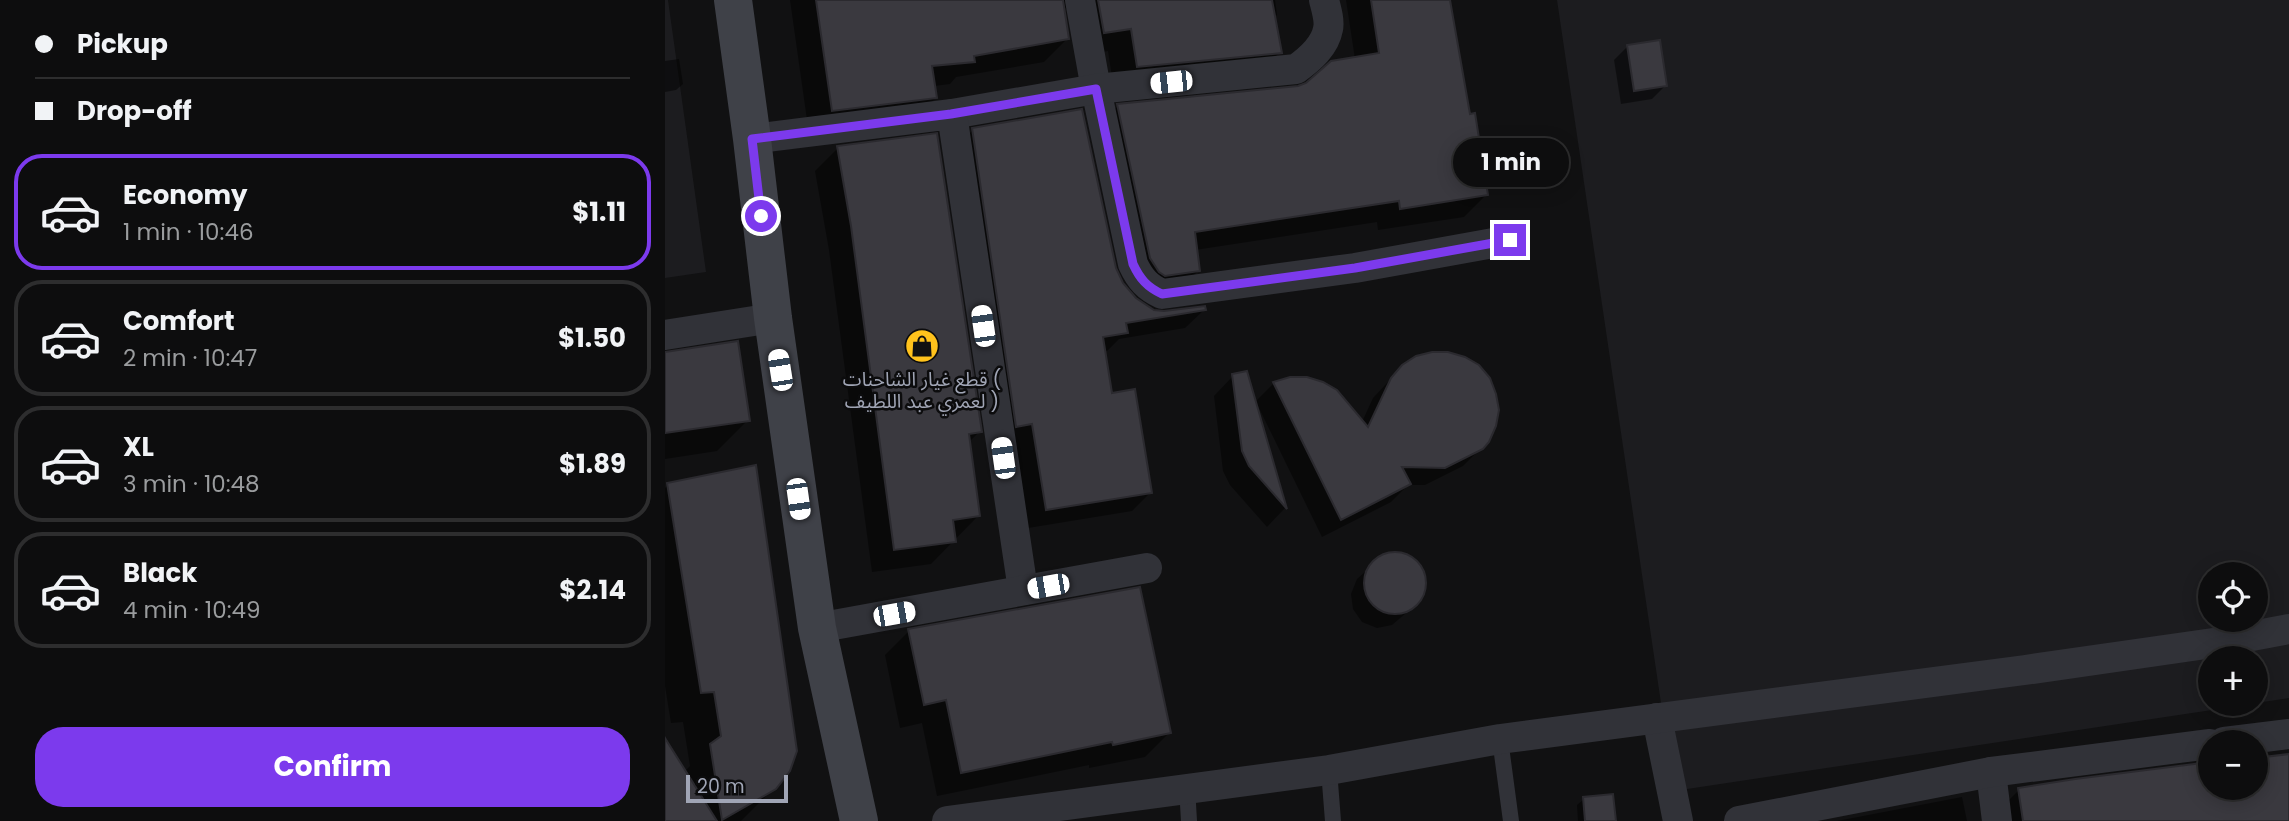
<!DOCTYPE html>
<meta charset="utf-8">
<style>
body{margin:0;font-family:Poppins,"Noto Sans Arabic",sans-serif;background:#161617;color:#f1f3f6;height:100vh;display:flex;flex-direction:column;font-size:26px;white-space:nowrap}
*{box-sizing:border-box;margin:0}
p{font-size:23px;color:#9a9c9e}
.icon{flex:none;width:38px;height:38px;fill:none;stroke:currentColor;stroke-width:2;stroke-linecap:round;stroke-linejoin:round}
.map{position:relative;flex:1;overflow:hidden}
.sheet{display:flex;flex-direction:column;background:#0d0d0e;width:665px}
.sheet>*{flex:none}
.top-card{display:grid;align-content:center;height:154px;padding:0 35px;background:#0d0d0e}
.controls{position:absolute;left:1533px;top:562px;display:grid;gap:14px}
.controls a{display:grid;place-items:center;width:70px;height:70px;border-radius:50%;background:#0d0d0e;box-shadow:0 4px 18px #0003,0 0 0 2px #2d2d2e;font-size:35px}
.scale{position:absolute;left:21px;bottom:18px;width:102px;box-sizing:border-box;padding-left:7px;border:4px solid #a0a5b5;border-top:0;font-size:19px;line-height:24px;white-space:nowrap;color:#a0a5b5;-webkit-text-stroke:5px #0c0c0d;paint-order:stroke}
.end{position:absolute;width:32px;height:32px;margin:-16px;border:9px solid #7c3aed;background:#fff;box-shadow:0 0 0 4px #fff}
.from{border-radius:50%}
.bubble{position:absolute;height:49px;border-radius:24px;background:#0d0d0e;box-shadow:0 4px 18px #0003,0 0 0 2px #2d2d2e;font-size:23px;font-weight:700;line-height:49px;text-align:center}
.car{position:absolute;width:21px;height:42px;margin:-21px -10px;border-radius:9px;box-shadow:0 0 5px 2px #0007;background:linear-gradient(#fff 24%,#345 0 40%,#fff 0 76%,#345 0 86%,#fff 0)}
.top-card b{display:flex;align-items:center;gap:24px;height:66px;font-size:26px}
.top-card b+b{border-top:2px solid #2d2d2e}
.top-card i{width:18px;height:18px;background:#f1f3f6}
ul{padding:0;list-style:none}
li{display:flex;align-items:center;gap:21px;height:116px;margin:0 14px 10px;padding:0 21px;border:4px solid #2d2d2e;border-radius:28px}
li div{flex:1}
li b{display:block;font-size:26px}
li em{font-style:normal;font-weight:700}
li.current{border-color:#7c3aed}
li>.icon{width:63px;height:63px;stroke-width:1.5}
.action{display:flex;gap:14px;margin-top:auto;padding:14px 35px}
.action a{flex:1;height:80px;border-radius:28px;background:#7c3aed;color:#fff;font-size:28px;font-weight:700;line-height:80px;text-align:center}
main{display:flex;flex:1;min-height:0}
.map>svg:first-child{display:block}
.built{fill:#1c1c1f;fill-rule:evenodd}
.shadow{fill:#0007}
.building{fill:#3a393f;stroke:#2b2a2f;stroke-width:2}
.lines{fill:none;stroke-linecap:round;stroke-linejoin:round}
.service{stroke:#313238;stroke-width:16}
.minor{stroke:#313238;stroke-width:30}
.secondary{stroke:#3f4148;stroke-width:38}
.route{stroke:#7c3aed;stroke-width:9}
.labels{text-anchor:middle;stroke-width:5;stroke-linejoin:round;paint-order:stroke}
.poi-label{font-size:19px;fill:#a0a5b5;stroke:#0c0c0d}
</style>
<main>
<section class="sheet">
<div class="top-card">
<b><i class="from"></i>Pickup</b>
<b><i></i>Drop-off</b>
</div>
<ul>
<li class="current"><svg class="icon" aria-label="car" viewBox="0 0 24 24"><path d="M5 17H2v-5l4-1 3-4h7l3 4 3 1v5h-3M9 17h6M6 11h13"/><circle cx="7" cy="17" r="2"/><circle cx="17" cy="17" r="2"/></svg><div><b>Economy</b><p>1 min · 10:46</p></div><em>$1.11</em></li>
<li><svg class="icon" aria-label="car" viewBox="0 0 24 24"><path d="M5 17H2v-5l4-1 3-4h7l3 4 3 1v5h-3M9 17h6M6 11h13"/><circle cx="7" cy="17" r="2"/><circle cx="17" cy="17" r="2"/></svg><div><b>Comfort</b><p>2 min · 10:47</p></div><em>$1.50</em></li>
<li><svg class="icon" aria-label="car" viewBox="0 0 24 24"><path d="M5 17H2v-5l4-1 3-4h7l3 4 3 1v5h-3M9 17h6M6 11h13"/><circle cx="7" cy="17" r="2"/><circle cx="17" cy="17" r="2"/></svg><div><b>XL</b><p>3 min · 10:48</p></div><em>$1.89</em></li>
<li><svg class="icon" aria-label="car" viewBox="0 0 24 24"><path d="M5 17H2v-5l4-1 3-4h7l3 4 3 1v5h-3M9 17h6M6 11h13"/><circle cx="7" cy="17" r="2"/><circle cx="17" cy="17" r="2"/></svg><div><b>Black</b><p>4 min · 10:49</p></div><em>$2.14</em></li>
</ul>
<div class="action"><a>Confirm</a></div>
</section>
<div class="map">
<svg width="1624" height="821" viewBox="0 0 1624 821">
<rect width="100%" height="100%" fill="#111112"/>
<!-- built -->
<g class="built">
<path d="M0,0H3L41,272L0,278Z"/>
<path d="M892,0H1624V698L1591,703V658H1545V704H1587L1009,791ZM1545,574H1591V620H1545Z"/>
</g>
<!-- shadow -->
<g class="shadow">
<path d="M125,0H610L612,15L608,18L615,52L592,75L449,90L443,51L416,56L406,12L396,5L402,39L379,62L291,77L285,84L269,86L271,98L247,121L144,134Z"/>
<path d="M681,0H785L803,116L821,195L799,217L713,230L712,222L530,250L533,271L511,293L477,297L431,128L453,106L633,88L690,59Z"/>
<path d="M963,46L1001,85L987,99L956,104L949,60Z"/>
<path d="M14,59L18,84L11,90L0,92V61Z"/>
<path d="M308,130L449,268L457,284L470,299L488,311L499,313L539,310L520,328L454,339L442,351H438L446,395L486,492L467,511L363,528L289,149Z"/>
<path d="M173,148L315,431L303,443L313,516L266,564L207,572L164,250L150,171Z"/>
<path d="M0,353L83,420L52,451L0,459Z"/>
<path d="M738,366L817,447L798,466L760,485H743L726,502L657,537L593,406L591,407L620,508L602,527L565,485L558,471L549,396L568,376L590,402L609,383L625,378L697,422L708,398Z"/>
<path d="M3,485L109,788L76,821H0V749L19,772L25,766L18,722L6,723L0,686V488Z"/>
<path d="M734,554L748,560L758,572L760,587L754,602L727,625L712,628L697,622L688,609L686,594L692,579L719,555Z"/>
<path d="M244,631L504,733L480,757L424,768V765L272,796L257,723L235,728L220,655Z"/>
<path d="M1624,756V821H1334L1333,811L1354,790L1545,764V788H1591V760Z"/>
<path d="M1297,797L1302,821H1172Z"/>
<path d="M919,799L949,821H913L912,805Z"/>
</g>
<!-- building -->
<g class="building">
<path d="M151,0H398L404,39L309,56L310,62L267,66L272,98L167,111Z"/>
<path d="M433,0H607L617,53L472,67L466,29L439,33Z"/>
<path d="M706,0H785L805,114L810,113L823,195L735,209L734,201L530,232L535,271L500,276L494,272L485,258L452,104L633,86L641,83L666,61L714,53Z"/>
<path d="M995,40L1002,86L969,91L962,45Z"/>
<path d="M417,109L451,268L458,283L471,298L489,310L499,311L540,306L541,310L461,323L463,333L438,337L447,393L470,389L487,493L381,510L367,424L351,427L307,128Z"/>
<path d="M272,133L317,432L304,434L315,516L288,520L291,542L229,550L186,226L172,146Z"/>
<path d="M73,341L85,421L0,433V352Z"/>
<path d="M767,352H783L800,357L814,365L825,378L831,394L834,410L831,426L824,442L818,449L780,468L737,467L746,484L676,520L608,382L625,377H642L658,382L672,390L703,427L726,378L737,365L751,356Z"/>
<path d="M582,371L622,509L584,466L577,451L567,374Z"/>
<path d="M91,465L132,751L125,771L111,789L57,820L45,744L56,736L49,692L36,693L2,483Z"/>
<circle cx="730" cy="583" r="31"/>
<path d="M475,587L506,733L448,745L447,742L296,773L281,700L259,705L243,629Z"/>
<path d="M0,738L52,821H0Z"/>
<path d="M1624,754V821H1358L1353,788L1410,779L1545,762V788H1591V758Z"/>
<path d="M948,794L951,821H920L918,797Z"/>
</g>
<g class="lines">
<!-- service -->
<g class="service">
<path d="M835,739L846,821"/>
<path d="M664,770L668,821"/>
<path d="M522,787L524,821"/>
</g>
<!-- minor -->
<g class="minor">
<path d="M415,0L431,89L468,264C475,279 482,287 497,294L690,268L845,240"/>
<path d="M287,114L431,89L631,69C645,59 660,46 663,29C665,21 661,8 659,0"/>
<path d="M87,139L287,114L358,590"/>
<path d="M0,335L108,318"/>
<path d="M152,628L482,568"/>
<path d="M992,718L1013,821"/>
<path d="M1559,742L1624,734"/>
<path d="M1326,772L1332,821"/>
<path d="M282,821L664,770L835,739L1360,670L1555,642L1624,629"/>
<path d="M1074,821L1326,772L1545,744"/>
</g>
<!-- secondary -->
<path class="secondary" d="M68,0L87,139L108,318L152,628L194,821"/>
</g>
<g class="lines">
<!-- route -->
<path class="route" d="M96,216L87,139L286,114L431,89L468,264C475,279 482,287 497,294L690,268L845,240"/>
</g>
<!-- icons -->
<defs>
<g id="shop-disc" transform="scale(1.75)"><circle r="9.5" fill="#ffc21c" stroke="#0c0c0d"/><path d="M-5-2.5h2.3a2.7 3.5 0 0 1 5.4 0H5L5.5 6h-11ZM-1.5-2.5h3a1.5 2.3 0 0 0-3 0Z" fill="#111"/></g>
</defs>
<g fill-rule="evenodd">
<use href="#shop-disc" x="257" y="346"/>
</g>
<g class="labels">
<!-- poi labels -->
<g class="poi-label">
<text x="257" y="386">قطع غيار الشاحنات (<tspan x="257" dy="22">لعمري عبد اللطيف )</tspan></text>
</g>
</g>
</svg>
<div class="controls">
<a><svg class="icon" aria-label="locate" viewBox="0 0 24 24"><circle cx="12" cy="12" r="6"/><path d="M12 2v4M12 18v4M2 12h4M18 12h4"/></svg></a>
<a>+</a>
<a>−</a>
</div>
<div class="scale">20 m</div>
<i class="end from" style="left:96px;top:216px"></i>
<i class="end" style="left:845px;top:240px"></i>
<div class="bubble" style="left:788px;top:138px;width:116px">1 min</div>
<i class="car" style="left:506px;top:82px;rotate:264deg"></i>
<i class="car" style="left:318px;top:326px;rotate:352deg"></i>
<i class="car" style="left:115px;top:370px;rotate:351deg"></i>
<i class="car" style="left:338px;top:458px;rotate:352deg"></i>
<i class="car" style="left:133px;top:499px;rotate:172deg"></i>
<i class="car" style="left:383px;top:586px;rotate:260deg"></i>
<i class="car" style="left:229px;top:614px;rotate:80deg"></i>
</div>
</main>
